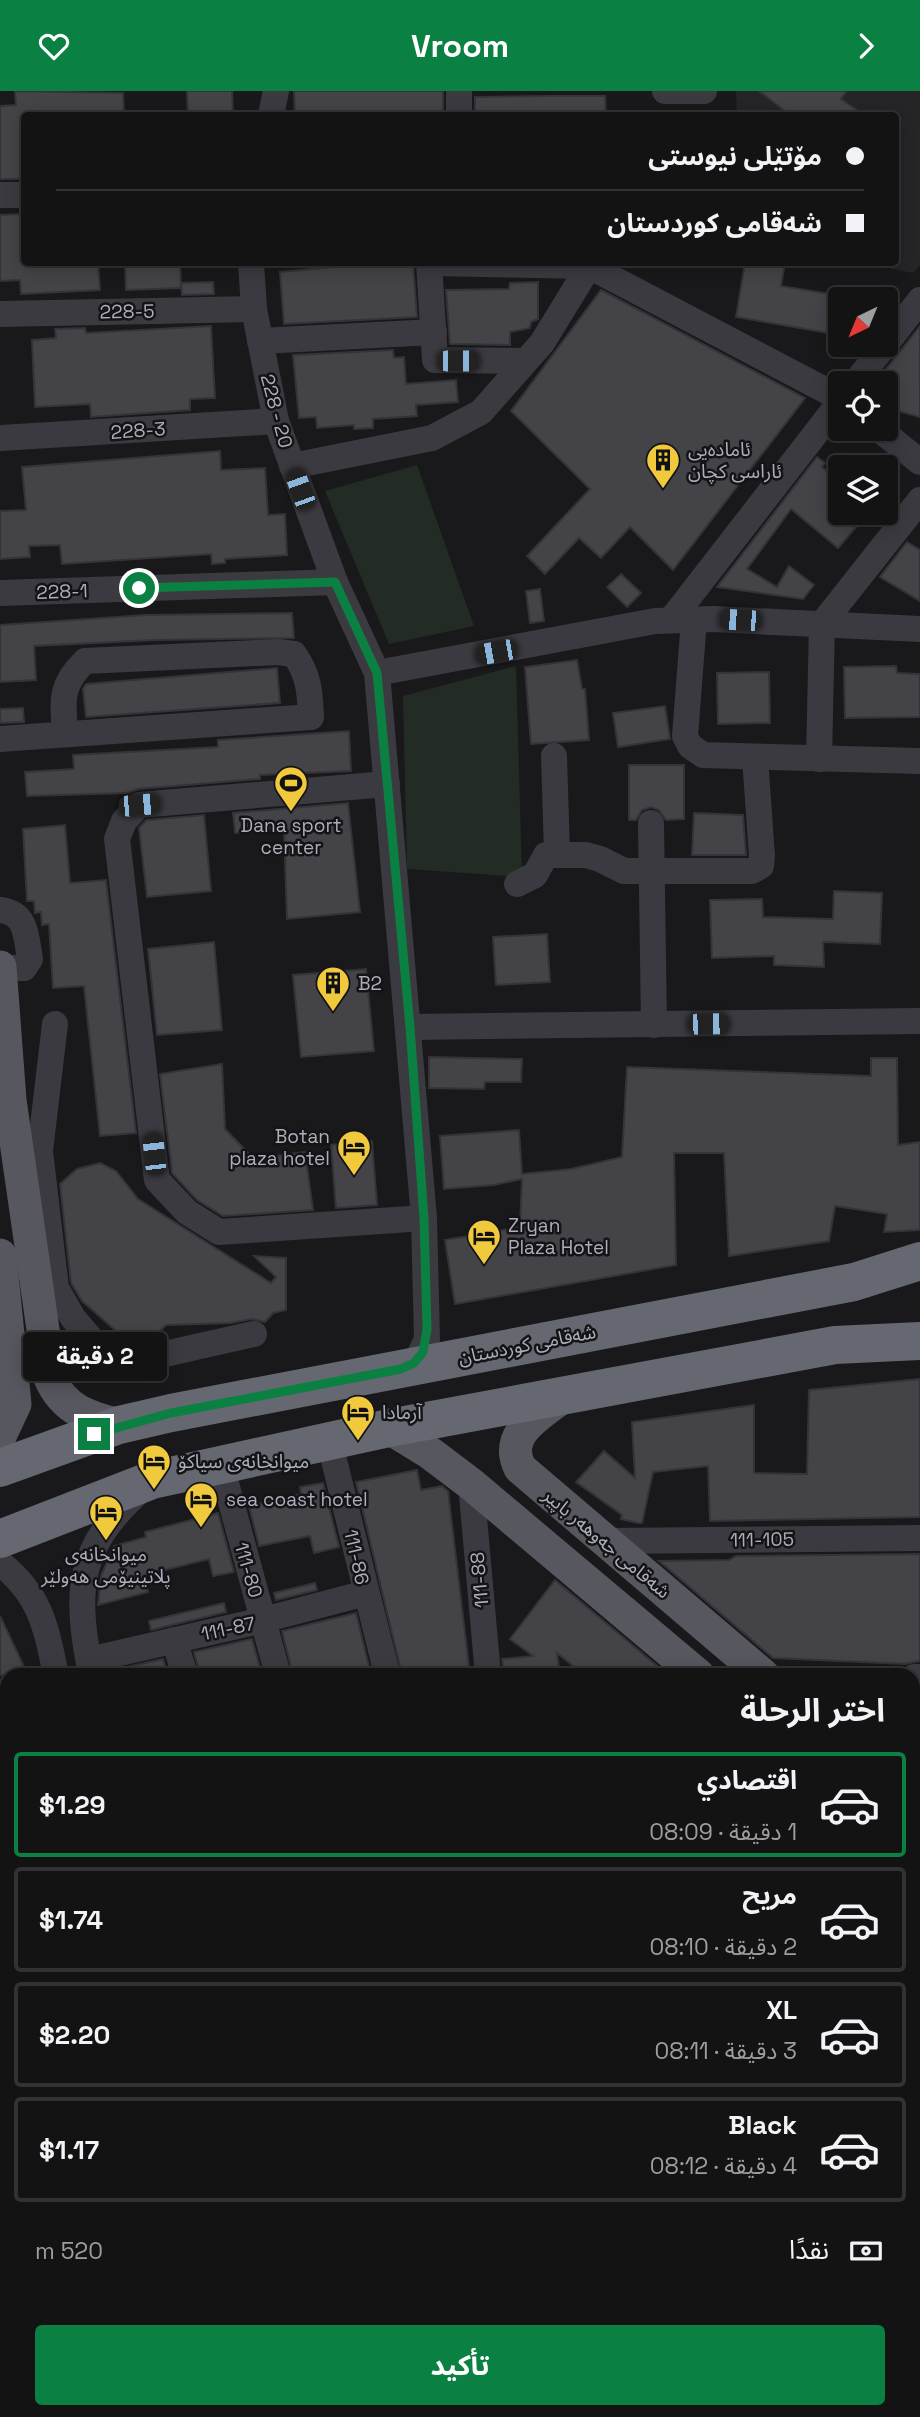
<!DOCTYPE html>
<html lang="ar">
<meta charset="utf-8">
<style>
body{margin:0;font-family:"Space Grotesk","Noto Sans Arabic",sans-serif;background:#1c1c1d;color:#f1f3f6;direction:rtl;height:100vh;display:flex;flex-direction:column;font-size:26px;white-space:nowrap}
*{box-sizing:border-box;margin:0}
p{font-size:23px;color:#9d9ea0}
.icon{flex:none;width:38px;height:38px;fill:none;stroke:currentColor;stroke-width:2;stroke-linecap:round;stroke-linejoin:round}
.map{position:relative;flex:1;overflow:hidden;direction:ltr}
.details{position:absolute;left:0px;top:1577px;width:920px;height:751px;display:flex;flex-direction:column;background:#131314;border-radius:21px 21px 0 0;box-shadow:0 4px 18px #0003,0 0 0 2px #323234;direction:rtl}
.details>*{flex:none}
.hud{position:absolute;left:21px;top:21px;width:878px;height:154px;border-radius:7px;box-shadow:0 4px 18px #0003,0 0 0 2px #323234;direction:rtl;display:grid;align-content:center;height:154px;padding:0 35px;background:#131314}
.needle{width:46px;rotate:223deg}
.buttons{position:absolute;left:828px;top:196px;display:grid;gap:14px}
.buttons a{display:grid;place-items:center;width:70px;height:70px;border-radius:7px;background:#131314;box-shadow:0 4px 18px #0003,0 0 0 2px #323234;font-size:35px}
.end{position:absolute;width:32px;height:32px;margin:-16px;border:9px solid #0b8043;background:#fff;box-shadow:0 0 0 4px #fff}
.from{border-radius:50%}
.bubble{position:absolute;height:49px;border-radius:7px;background:#131314;box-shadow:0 4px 18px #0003,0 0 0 2px #323234;font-size:23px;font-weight:700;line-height:49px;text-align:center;direction:rtl}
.car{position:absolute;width:21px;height:42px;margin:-21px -10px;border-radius:9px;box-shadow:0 0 5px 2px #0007;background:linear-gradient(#222 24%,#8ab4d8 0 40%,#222 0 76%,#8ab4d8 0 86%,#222 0)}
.hud b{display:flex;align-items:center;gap:24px;height:66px;font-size:26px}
.hud b+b{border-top:2px solid #323234}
.hud i{width:18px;height:18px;background:#f1f3f6}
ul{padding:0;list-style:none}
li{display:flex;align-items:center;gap:21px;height:105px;margin:0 14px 10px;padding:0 21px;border:4px solid #323234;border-radius:7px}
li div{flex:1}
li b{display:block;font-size:26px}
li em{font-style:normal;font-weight:700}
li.on{border-color:#0b8043}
li>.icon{width:63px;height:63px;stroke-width:1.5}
h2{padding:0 35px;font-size:32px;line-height:84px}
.pay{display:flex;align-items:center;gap:18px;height:77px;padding:0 35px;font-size:26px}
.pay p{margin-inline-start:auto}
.cta{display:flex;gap:14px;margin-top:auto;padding:14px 35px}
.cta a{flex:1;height:80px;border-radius:7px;background:#0b8043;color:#fff;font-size:28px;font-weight:700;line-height:80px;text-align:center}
header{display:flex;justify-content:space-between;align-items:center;height:91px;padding:0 35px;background:#0b8043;color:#fff;font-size:32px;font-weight:700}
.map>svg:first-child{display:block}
.built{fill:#252528}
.green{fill:#232b25}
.building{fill:#434348;stroke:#343337;stroke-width:2}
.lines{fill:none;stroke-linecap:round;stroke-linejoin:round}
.minor{stroke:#3a3a40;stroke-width:26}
.major{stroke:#56575f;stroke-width:33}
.highway{stroke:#666871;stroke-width:38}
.route{stroke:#0b8043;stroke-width:9}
.labels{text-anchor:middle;stroke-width:5;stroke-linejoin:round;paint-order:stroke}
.street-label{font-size:19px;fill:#acaebb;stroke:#141416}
.poi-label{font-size:19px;fill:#acaebb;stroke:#141416;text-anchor:start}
</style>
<header><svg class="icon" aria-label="forward" viewBox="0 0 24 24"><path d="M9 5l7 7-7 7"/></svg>Vroom<svg class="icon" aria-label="heart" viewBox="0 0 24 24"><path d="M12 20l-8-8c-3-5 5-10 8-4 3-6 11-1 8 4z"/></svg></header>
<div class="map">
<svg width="920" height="2326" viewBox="0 0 920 2326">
<rect width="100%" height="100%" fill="#19191b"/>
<!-- built -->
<path class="built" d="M736,0H920V174L913,182L864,172H896V24H737Z"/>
<!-- green -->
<g class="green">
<path d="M417,374L474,535L389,553L325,400Z"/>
<path d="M516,575L522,786L407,778L403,605Z"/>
<path d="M610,2321L920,2322V2326H611Z"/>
</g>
<!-- building -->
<g class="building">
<path d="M15,0L123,2L124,24H24V88H0V15L16,14Z"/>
<path d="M187,0H232L233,24H188Z"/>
<path d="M294,0H443V24H295Z"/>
<path d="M759,0H847L841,8L864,24H790Z"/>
<path d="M549,5H605L606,24H475V6Z"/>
<path d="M24,123V172H98L100,199L21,203L20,189L0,190V124Z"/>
<path d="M125,172H180L181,197L126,199Z"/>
<path d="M376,172H413L417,226L284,233L280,181Z"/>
<path d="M745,172H785L781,195L836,204L829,242L736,226Z"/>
<path d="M213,191L214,203L182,204L181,192Z"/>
<path d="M538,191V228L531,231L530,237L510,241V254L450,253L446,199L509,198L510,192Z"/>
<path d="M601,199L805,307L673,479L630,436L601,467L579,447L545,483L527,465L590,398L511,320Z"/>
<path d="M211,235L215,307L190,308V319L91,326L90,313L35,316L32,249L56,247L55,238L85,237L86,242Z"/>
<path d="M920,235V326L886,317V292H875Z"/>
<path d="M393,259L394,267L404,266L406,293L456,289L458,311L416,314L417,325L373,328V337L354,338V334L317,337L316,326L299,327L293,264Z"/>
<path d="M220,360L221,379L265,377L268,424L285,423L287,464L225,468V472L212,473L211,463L62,473L60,454L29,455L30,466L0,468V420L26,419L22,376Z"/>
<path d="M817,366L825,372L822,376L840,391V422H868L838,457L791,418L747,478L777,496L789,475L814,494L803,508L717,496Z"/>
<path d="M907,451L920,459V510L880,486Z"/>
<path d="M621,483L641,502L627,516L607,496Z"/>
<path d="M540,498L544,530L530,532L526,500Z"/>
<path d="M292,522L294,547L156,549L34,555L36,589L0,591V534L146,524Z"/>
<path d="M577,569L582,598H585L589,649L531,653L525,576Z"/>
<path d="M896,575L897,582L920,583V626L845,627L844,576Z"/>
<path d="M277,577L280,612L86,626L83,598L86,593Z"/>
<path d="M769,581L770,632L718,633L717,582Z"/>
<path d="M665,615L670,648L618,656L613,622Z"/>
<path d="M23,617L24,631L0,632V618Z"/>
<path d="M349,640L351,680L260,684V688L138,698L129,702L27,705L25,681L74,678L73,664L218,656V649Z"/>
<path d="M629,674H684V728L666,729L659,719L651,716L642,719L636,729H629Z"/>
<path d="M348,712L360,821L287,828L284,738L235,742L233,722Z"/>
<path d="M694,722L743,724L746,764H692Z"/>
<path d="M204,724L211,800L147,806L139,737L146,729Z"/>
<path d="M65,734L70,792L106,789L136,1042L100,1045L84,895L53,897L49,833L42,834L41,821L35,822L34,810H27L23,738Z"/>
<path d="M834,800L882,802L880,853L823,851L824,876L774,874V865L712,867L710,809L762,808L763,826L833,828Z"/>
<path d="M547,843L550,891L496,894L493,846Z"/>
<path d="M214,851L222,939L157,944L148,858Z"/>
<path d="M366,878L374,960L301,966L293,884Z"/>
<path d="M429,966L522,968L521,991H485L484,998L429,997Z"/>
<path d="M871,967H897L898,1054L920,1051V1139L884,1141L887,1123L835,1115L829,1150L729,1165L724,1062H674L676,1174L455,1213L445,1149L520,1136L522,1088L494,1094L444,1098L440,1045L519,1039L522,1083L571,1078L622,1066L627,976L871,985Z"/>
<path d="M222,973L225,1038L254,1068L305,1061L313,1119L223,1125L197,1109L172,1082L160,983Z"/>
<path d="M372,1050L377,1114L336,1117L331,1054Z"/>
<path d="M100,1072L116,1080L138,1108L271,1192L276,1186L254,1165L286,1167V1219L273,1222L265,1231L251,1228L231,1232L166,1234L150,1250L132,1254L82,1210L71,1192L60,1093L77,1078Z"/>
<path d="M920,1288V1426L710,1430L708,1375L653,1381L642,1432H638L621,1428L622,1424L576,1391L604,1360L635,1387L632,1331L754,1314V1382L807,1383L809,1299Z"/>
<path d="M417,1379L421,1399L442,1395L448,1400L470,1584H402L356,1391Z"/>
<path d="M323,1392L339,1456L314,1462L310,1445L259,1455L249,1415L301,1403L300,1396Z"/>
<path d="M218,1422L234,1481L213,1485L209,1468L144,1484L148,1501L98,1514L101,1485L114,1455L146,1446L145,1441Z"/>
<path d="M920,1463V1570L905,1573L773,1567L659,1470L729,1469L736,1465Z"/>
<path d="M555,1489L668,1584H584L557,1562L560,1584H504L502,1568L533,1565L510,1548Z"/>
<path d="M315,1492L317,1499L276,1509L274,1502Z"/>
<path d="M224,1512L226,1521L151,1539L149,1530Z"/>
<path d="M356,1522L371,1584H293L282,1540Z"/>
<path d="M0,1525L28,1584H0Z"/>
<path d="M252,1548L262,1584H200L194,1561Z"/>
<path d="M163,1568L168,1584H120L118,1578Z"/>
</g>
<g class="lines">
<!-- minor -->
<g class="minor">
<path d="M459,0V24"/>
<path d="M665,0H704"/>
<path d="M271,24L276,0"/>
<path d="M0,104H24"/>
<path d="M251,172L254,218L276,330L335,491L377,582L424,1127L427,1248L418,1267L401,1278"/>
<path d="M429,172L589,175L840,307"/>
<path d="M429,172L435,269L525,270"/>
<path d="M0,223L254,218"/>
<path d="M260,250L434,241"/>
<path d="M886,253L920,209"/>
<path d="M855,292L885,254"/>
<path d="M879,338L920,371"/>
<path d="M0,347L276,330"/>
<path d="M292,375L432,347L481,321L542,252L591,172"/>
<path d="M0,502L335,491"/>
<path d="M671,529L840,311"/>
<path d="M694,529L685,645L690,655L703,664L920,670"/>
<path d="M377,582L655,530L713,528L920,538"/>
<path d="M0,648L311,626C310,601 309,584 294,563L278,561L85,570C59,595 63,610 65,643"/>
<path d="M554,665L557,762"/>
<path d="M819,668L822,533L920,409"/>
<path d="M387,693L139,714L124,730L117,748L157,1089L187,1121L219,1141L424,1127"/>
<path d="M651,732L654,934"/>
<path d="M517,793L535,784L546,764H586L600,768L624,780H752L761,775L762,765L755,667"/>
<path d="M0,819C27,822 26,845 30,868L24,877H0"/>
<path d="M409,936L920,930"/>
<path d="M40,1060L56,1197L73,1227L99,1257L115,1269L129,1271L254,1243"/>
<path d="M24,1064L40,1060L55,933"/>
<path d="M329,1349L387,1583"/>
<path d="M221,1374L278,1584"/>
<path d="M471,1393L488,1584"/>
<path d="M604,1450L920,1447"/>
<path d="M0,1472C41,1504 46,1536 56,1584"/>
<path d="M174,1549L185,1584"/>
<path d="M89,1569L263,1529L366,1502"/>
<path d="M91,1584C75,1500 75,1457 143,1397"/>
<path d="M914,1586H920"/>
<path d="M0,1773L7,1770"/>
<path d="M914,1875L920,1876"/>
<path d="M0,1918L7,1915"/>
<path d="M914,2010H920"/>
<path d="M0,2052L7,2048"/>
<path d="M914,2153H920"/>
<path d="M0,2196L7,2194"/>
<path d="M0,2217L7,2232"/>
<path d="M914,2303H920"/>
<path d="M47,2320L49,2326"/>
<path d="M182,2320V2326"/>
<path d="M217,2320L221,2326"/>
<path d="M331,2320L336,2326"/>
<path d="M454,2320L458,2326"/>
<path d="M545,2320L549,2326"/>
</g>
<!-- major -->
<g class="major">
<path d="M0,876L10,1009L50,1287C64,1319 88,1326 119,1334"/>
<path d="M0,1164L15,1313L0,1345"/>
<path d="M561,1307C538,1325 503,1343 520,1377L763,1584"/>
<path d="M389,1337L430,1362L471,1393L698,1584"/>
<path d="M914,1714L920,1720"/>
<path d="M914,1765L920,1771"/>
</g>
<!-- highway -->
<g class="highway">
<path d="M0,1377L119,1334L171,1322L854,1191L920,1170"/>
<path d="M0,1448L152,1389L389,1337L835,1254L920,1250"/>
</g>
</g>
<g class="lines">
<!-- route -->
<path class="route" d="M94,1343L171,1322L401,1278L414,1272L423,1261L427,1238L424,1127L410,936L377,582L335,491L139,497"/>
</g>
<!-- icons -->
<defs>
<g id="building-pin" transform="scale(1.75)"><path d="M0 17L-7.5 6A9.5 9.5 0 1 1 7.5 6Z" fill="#f0ca3c" stroke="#141416"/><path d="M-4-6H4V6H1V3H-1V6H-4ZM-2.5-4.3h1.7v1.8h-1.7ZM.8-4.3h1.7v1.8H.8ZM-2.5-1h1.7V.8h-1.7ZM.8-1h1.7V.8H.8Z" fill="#111"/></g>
<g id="stadium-pin" transform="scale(1.75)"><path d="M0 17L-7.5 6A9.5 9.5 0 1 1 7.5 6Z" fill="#f0ca3c" stroke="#141416"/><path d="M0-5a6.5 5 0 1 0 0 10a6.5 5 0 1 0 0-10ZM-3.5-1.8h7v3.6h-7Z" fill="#111"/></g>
<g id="hotel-pin" transform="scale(1.75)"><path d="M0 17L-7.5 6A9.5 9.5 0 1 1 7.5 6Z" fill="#f0ca3c" stroke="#141416"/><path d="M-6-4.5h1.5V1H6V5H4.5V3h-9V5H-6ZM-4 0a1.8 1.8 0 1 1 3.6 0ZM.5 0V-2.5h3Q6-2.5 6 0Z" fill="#111"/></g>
</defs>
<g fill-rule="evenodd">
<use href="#building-pin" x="663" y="369"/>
<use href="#stadium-pin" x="291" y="692"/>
<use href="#building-pin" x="333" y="892"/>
<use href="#hotel-pin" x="354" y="1056"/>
<use href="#hotel-pin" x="484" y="1145"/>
<use href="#hotel-pin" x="358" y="1321"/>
<use href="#hotel-pin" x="154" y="1370"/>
<use href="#hotel-pin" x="201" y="1408"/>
<use href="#hotel-pin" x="106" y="1421"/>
</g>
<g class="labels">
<!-- street labels -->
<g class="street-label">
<text transform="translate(127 220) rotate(-1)" y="7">228-5</text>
<text transform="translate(277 320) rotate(75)" y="7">228 - 20</text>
<text transform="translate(138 339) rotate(-4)" y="7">228-3</text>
<text transform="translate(62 500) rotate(-2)" y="7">228-1</text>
<text transform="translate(527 1253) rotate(-11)" y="7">شەقامی کوردستان</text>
<text transform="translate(762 1448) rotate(-1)" y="7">111-105</text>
<text transform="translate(607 1452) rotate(40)" y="7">شەقامی جەوهەر باپیر</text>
<text transform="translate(357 1466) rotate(77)" y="7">111-86</text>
<text transform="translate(249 1479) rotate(74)" y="7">111-80</text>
<text transform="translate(479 1489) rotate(-95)" y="7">111-88</text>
<text transform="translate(228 1537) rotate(-12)" y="7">111-87</text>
</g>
<!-- poi labels -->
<g class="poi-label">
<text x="688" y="365">ئامادەیی<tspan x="688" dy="22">ئاراسی کچان</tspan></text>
<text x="291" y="741" text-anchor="middle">Dana sport<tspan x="291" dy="22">center</tspan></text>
<text x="358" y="899">B2</text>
<text x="330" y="1052" text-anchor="end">Botan<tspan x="330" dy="22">plaza hotel</tspan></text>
<text x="508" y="1141">Zryan<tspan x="508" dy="22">Plaza Hotel</tspan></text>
<text x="382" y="1328">آرمادا</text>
<text x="178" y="1377">میوانخانەی سیاکۆ</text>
<text x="226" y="1415">sea coast hotel</text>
<text x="106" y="1470" text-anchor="middle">میوانخانەی<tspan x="106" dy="22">پلاتینیۆمی هەولێر</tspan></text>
</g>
</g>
</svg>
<div class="buttons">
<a><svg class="needle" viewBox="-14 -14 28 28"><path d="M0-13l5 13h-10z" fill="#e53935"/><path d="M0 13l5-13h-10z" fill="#9d9ea0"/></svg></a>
<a><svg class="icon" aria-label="locate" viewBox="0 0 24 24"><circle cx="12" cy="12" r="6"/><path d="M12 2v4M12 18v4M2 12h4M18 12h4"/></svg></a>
<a><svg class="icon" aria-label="layers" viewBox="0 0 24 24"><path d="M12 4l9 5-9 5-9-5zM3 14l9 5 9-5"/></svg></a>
</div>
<i class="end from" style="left:139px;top:497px"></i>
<i class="end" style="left:94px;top:1343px"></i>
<div class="bubble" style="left:23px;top:1241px;width:144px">2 دقيقة</div>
<i class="car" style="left:458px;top:270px;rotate:90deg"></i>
<i class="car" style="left:300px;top:398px;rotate:340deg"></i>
<i class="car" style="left:740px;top:529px;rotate:273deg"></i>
<i class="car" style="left:496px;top:561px;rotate:260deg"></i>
<i class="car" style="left:139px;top:714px;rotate:85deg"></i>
<i class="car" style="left:708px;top:933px;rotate:89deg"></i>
<i class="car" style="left:154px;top:1063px;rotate:354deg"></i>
<div class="hud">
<b><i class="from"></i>مۆتێلی نیوستی</b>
<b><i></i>شەقامی کوردستان</b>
</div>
<section class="details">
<h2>اختر الرحلة</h2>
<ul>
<li class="on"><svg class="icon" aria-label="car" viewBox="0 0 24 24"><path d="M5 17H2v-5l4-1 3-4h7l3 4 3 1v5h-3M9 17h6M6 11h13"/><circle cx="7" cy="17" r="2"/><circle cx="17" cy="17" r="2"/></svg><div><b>اقتصادي</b><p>1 دقيقة · 08:09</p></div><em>$1.29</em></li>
<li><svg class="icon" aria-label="car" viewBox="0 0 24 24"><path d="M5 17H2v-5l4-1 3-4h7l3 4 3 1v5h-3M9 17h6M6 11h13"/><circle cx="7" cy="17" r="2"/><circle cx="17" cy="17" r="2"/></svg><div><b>مريح</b><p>2 دقيقة · 08:10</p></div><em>$1.74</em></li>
<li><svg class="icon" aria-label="car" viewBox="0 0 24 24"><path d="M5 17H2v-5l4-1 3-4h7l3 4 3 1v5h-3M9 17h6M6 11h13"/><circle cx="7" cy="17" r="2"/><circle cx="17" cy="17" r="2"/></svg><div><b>XL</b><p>3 دقيقة · 08:11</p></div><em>$2.20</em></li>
<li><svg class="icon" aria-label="car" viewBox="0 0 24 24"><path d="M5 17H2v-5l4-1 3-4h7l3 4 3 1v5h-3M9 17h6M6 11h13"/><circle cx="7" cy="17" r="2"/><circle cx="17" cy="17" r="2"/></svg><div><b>Black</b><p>4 دقيقة · 08:12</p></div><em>$1.17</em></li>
</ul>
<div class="pay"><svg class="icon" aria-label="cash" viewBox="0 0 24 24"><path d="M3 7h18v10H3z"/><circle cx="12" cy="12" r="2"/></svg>نقدًا<p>520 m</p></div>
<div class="cta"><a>تأكيد</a></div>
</section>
</div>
